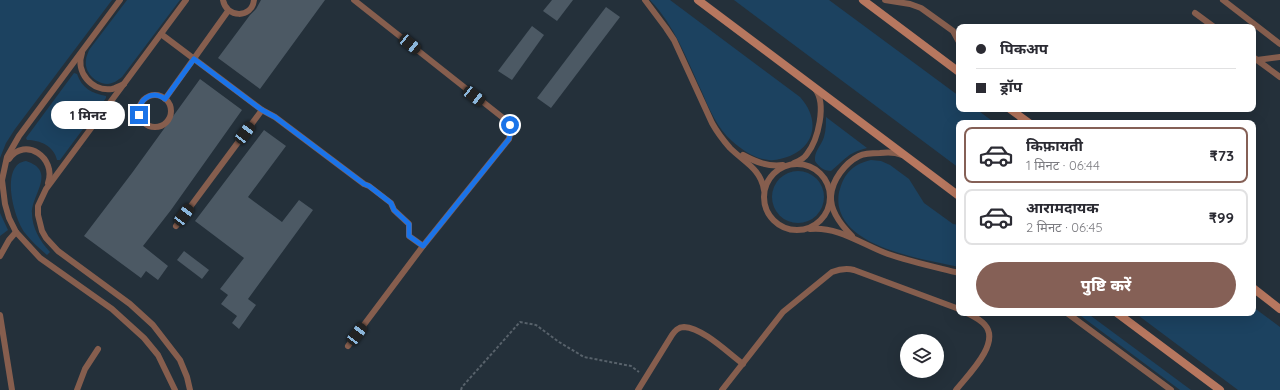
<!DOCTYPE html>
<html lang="hi">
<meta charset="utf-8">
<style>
body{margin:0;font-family:Quicksand,"Noto Sans Devanagari",sans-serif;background:#f2f2f3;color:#2b2b33;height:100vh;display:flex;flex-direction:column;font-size:15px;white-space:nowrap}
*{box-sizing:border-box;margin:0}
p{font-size:13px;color:#7c7c81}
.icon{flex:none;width:22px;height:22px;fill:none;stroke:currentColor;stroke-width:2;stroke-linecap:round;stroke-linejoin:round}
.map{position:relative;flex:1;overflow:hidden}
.side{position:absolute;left:956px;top:120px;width:300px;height:196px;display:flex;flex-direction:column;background:#fff;border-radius:8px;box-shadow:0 4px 16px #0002}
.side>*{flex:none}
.hud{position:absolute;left:956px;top:24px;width:300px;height:88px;border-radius:8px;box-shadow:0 4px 16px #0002;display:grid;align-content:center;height:88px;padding:0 20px;background:#fff}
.fabs{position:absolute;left:900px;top:334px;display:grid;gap:8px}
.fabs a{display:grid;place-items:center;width:44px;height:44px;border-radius:50%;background:#fff;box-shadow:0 4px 16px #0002;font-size:20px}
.end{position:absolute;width:18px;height:18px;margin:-9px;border:5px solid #1a73e8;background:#fff;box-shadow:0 0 0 2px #fff}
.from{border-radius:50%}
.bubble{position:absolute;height:28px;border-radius:14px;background:#fff;box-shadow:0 4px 16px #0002;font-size:13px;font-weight:800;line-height:28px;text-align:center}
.car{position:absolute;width:12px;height:24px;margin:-12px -6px;border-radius:5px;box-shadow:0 0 3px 1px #0007;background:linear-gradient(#222 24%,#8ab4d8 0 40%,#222 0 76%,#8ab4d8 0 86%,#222 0)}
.hud b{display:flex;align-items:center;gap:14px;height:38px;font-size:15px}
.hud b+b{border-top:1px solid #e1e1e2}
.hud i{width:10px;height:10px;background:#2b2b33}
ul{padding:7px 0 0;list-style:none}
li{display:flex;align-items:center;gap:12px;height:56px;margin:0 8px 6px;padding:0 12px;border:2px solid #e1e1e2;border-radius:8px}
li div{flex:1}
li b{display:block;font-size:15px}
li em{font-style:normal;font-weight:800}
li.active{border-color:#856056}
li>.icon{width:36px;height:36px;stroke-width:1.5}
.button{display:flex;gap:8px;margin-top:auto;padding:8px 20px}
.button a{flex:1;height:46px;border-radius:24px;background:#856056;color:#fff;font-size:16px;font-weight:800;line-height:46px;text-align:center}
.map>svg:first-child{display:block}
.green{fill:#1c4260}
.building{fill:#4c5964}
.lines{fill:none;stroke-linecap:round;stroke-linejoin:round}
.path{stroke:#58626b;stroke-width:2;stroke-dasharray:3 2;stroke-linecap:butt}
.lane{stroke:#865e4e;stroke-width:6}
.secondary{stroke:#b7775f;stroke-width:8}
.route{stroke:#1a73e8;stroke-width:5}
</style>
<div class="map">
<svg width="1280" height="390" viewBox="0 0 1280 390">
<rect width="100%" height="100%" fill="#24303a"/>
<!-- green -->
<g class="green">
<path d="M0,0H112L15,129L6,143L0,158Z"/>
<path d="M127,0H180L122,77C118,80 113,84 107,84C95,83 84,72 86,60C86,57 88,53 89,50Z"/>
<path d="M650,0H670L800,97C819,118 817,144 790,156C783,158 776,161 769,160C755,159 742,150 732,141C718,129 709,109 702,92C687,60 675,26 650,0Z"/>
<path d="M734,0H829L959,96V109H976L995,123H959V168Z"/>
<path d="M74,73L77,74C82,88 91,93 106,96V98L60,160H57C54,146 40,140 27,140L26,138Z"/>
<path d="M826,117L867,148C847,153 846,159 831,171C824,171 819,167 815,161C814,151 821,146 824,137C826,130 826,123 826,117Z"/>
<path d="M871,160L881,161L890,165L909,179L924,203L953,224L959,225V267C924,259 848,249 839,207C838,202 838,194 840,189C845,172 854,164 871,160Z"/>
<path d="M26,161C57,171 32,194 32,213C32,228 40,241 50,252L47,255C39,248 31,241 25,233C13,217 0,164 26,161Z"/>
<circle cx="798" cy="197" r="26"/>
<path d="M0,213L8,230L0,236Z"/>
<path d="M1253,307L1280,327V390H1238L1135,313H1253Z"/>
<path d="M1077,313H1087L1191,390H1180Z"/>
</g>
<!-- building -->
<g class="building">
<path d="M261,0H325L260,89L218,58L250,15L256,9Z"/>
<path d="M552,0H573L557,21L543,11Z"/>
<path d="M606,7L620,17L551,108L537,98Z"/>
<path d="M532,26L544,35L512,80L498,71Z"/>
<path d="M200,79L242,110L171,210L143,246L168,266L158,280L146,271L141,278L84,236L132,173Z"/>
<path d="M264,130L286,146L248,197L282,222L299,200L313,210L248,299L256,305L239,329L232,323L237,316L221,304L228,295L220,289L244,258L195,221Z"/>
<path d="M184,251L209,270L202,279L177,260Z"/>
</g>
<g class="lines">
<!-- path -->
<path class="path" d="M461,390L462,387L520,322L536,325L559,342L584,357L631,366L639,372"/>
<!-- lane -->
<g class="lane">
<path d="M120,0L19,136L7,157L2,180L5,204L9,218L16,232L40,258L112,309L144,338L158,355L175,390"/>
<path d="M186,0L46,189L38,206V215L42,231L46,238L58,251L130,304L153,325L180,360L187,377L190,390"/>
<path d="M223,0C226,18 252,19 254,0"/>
<path d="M645,0L666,28L674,40L712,123C717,132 723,140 730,148C744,162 761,169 764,190"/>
<path d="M885,0L910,4L921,8L953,31L959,42"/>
<path d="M1223,0L1280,44"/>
<path d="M1195,13L1214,27"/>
<path d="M161,34L262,110L275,117L364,184L369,186L391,203L394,210L409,224V236L423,246"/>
<path d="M82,53C75,72 92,92 112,89C116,88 120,86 124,84"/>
<path d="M1253,57L1257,60L1280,57"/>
<path d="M1257,60L1280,77"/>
<circle cx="155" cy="111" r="16"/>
<path d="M165,99L228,11"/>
<path d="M743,155C756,162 768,167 783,165"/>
<path d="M9,159C25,136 57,158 48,183"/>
<path d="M794,163C799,161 804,159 807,154C818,140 827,104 815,89"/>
<circle cx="797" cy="197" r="33"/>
<path d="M176,226L262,110"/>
<path d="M810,229C838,226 863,245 888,254C911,262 935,267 959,273"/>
<path d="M852,236C842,226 830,211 831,196C832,180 845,163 859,156C865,153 873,153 880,153C887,152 895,152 902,155"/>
<path d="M0,256L9,240L16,232"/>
<path d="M1067,313L1171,390"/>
<path d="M0,315L12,390"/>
<path d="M348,346L423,246L509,139L511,130L507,121L354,0"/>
<path d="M77,390L85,369L98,349"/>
<path d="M638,390L672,335C675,331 678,327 684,327C703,328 728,353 743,364"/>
<path d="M722,390L783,312L832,272C840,269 846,268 854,270L959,309"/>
<path d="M956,390C968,375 1001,343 985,325C980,319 973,316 967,313"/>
</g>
<!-- secondary -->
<g class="secondary">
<path d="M698,0L959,196"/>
<path d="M863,0L959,72"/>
<path d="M1010,109L1029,123"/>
<path d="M1253,288L1280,309"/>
<path d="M1117,313L1220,390"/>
</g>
</g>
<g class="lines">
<!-- route -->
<path class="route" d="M139,115C138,100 151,89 165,99L194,59L262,110L275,117L364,184L369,186L391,203L394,210L409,224V236L423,246L509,139L511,130L510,125"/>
</g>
</svg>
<div class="fabs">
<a><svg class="icon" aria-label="layers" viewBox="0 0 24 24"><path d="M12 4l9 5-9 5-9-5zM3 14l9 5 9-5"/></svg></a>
</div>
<i class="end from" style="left:510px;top:125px"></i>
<i class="end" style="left:139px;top:115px"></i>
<div class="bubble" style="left:51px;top:101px;width:74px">1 मिनट</div>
<i class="car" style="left:410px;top:44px;rotate:129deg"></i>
<i class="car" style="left:474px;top:96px;rotate:128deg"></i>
<i class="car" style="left:245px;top:133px;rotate:37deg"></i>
<i class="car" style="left:184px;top:215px;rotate:37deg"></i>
<i class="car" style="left:357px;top:334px;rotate:37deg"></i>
<div class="hud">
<b><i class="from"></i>पिकअप</b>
<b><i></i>ड्रॉप</b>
</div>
<section class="side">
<ul>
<li class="active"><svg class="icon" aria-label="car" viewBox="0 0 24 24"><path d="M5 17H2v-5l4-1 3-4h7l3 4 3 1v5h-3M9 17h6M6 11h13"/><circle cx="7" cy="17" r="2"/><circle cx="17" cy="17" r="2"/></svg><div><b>किफ़ायती</b><p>1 मिनट · 06:44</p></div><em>₹73</em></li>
<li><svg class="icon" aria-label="car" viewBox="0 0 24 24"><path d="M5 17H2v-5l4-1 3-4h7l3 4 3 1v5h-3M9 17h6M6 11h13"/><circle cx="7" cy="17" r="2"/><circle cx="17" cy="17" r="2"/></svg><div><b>आरामदायक</b><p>2 मिनट · 06:45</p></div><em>₹99</em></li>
</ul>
<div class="button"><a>पुष्टि करें</a></div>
</section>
</div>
